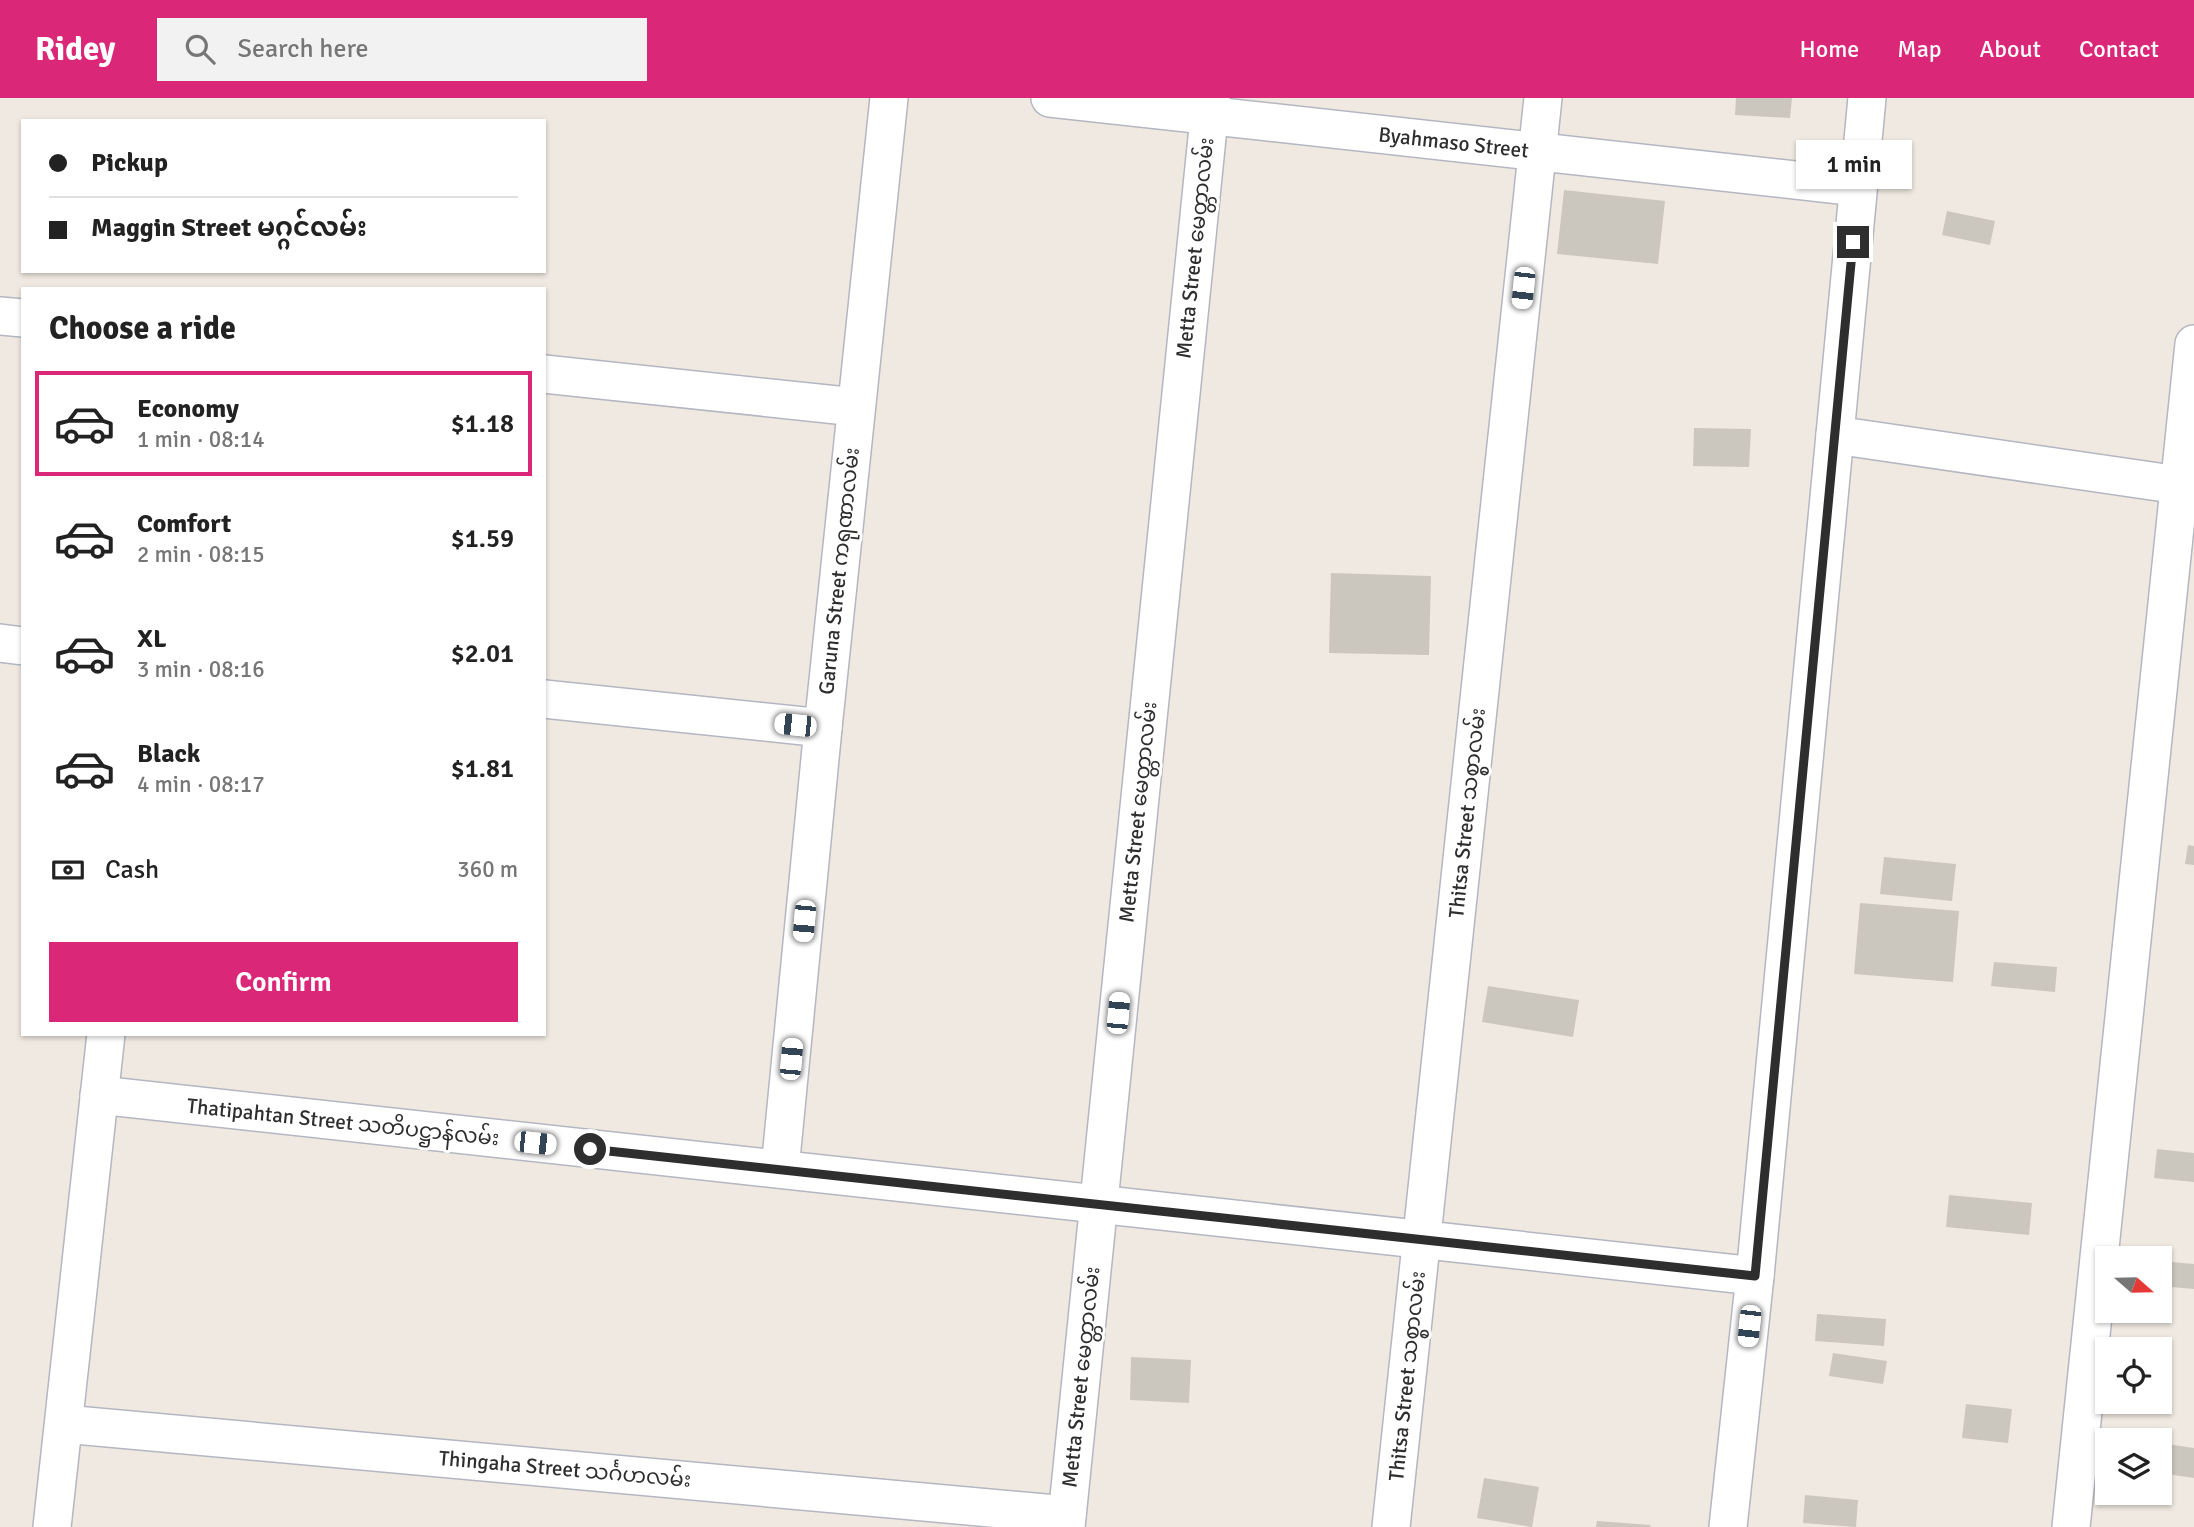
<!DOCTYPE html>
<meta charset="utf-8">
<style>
body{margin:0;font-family:Signika,"Noto Sans Myanmar",sans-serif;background:#f2f2f2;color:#222;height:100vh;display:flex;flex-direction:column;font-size:26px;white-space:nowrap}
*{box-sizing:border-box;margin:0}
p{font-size:23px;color:#767676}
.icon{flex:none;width:38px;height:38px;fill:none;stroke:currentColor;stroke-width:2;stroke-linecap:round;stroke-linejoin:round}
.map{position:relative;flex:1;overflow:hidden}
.side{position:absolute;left:21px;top:189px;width:525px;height:749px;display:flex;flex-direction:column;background:#fff;border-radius:0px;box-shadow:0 2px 5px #0004}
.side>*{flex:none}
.hud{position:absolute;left:21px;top:21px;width:525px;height:154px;border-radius:0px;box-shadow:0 2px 5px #0004;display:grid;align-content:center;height:154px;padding:0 28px;background:#fff}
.needle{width:46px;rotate:110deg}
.fabs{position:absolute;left:2095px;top:1148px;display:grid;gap:14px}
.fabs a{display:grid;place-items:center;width:77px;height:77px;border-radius:0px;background:#fff;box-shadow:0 2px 5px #0004;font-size:35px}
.end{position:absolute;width:32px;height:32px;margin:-16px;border:9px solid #2e2e2e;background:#fff;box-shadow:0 0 0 4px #fff}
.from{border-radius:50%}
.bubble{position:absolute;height:49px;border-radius:0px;background:#fff;box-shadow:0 2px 5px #0004;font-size:23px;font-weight:600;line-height:49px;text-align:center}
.car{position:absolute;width:21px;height:42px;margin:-21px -10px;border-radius:9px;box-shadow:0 0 5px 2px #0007;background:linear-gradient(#fff 24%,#345 0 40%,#fff 0 76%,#345 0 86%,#fff 0)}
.hud b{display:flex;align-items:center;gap:24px;height:66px;font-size:26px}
.hud b+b{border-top:2px solid #e0e0e0}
.hud i{width:18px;height:18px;background:#222}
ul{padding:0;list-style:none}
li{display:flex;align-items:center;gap:21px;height:105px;margin:0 14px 10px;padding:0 14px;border:4px solid transparent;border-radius:0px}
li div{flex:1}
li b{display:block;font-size:26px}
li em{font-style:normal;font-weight:600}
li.active{border-color:#db2777}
li>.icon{width:63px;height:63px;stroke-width:1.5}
h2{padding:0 28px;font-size:32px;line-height:84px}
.pay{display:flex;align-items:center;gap:18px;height:77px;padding:0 28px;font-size:26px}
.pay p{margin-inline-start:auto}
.cta{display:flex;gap:14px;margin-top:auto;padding:14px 28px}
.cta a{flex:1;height:80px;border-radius:0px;background:#db2777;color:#fff;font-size:28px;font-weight:600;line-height:80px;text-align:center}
header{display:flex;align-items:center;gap:42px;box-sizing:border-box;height:98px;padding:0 35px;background:#db2777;color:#fff}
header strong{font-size:33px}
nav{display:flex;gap:38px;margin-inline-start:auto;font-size:24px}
.search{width:490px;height:63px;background:#f2f2f2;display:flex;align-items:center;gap:18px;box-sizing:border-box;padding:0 24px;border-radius:0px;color:#767676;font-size:26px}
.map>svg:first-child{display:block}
.building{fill:#cbc7bf}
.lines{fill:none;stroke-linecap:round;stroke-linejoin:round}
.minor-casing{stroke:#b4b7c1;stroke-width:40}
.minor{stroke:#fff;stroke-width:37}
.route{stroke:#2e2e2e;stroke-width:9}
.labels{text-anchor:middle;stroke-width:6;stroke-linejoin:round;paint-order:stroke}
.street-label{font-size:21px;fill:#2e2e2e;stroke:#fff}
</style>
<header>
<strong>Ridey</strong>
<div class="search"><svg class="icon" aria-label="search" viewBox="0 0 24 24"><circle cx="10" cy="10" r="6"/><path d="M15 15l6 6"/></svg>Search here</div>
<nav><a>Home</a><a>Map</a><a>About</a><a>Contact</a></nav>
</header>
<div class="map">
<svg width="2194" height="1429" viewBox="0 0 2194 1429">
<rect width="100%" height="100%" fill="#efe9e1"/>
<!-- building -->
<g class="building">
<path d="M1736,0H1792L1790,20L1735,17Z"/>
<path d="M1564,92L1665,103L1658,166L1557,156Z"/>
<path d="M1947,113L1995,123L1990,147L1942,137Z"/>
<path d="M1694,330L1751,331L1749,369L1693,368Z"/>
<path d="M1331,475L1431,478L1429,557L1329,555Z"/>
<path d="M2188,747L2194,748V767L2185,766Z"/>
<path d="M1884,759L1956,766L1952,803L1880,796Z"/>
<path d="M1860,805L1959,813L1953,884L1854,876Z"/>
<path d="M1994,864L2057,869L2055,894L1991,888Z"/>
<path d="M1488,888L1579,902L1573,939L1482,924Z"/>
<path d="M2157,1051L2194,1055V1084L2154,1080Z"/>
<path d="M1949,1097L2032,1105L2029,1137L1946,1129Z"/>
<path d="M2160,1163L2194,1166V1191L2160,1188Z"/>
<path d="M1817,1216L1886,1221L1884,1248L1815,1243Z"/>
<path d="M1833,1255L1887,1263L1883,1286L1829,1278Z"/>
<path d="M1131,1259L1191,1262L1189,1305L1130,1302Z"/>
<path d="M1966,1306L2012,1311L2008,1345L1962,1340Z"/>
<path d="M2160,1345L2194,1350V1380L2160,1375Z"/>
<path d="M1484,1380L1539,1389L1532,1429L1477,1420Z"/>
<path d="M1805,1397L1858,1402L1856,1429L1803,1425Z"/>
<path d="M1597,1423L1651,1427L1650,1429H1596Z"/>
</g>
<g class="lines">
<!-- minor casing -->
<g class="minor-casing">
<g id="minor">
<path id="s1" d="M1050,0L1858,89"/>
<path d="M0,218L23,220"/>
<path d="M544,276L856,309"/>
<path d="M1835,337L2179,387L2194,392"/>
<path d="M0,545L23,548"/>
<path d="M544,601L823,630"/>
<path d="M99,997L1755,1178"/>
<path d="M780,1071L823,630L889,0"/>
<path d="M64,1326L1067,1417"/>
<path d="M52,1429L106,936"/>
<path d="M1066,1429L1211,0"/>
<path d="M1391,1429L1543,0"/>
<path d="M1728,1429L1755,1178L1867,0"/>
<path d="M2071,1429L2194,246"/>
</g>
</g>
<!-- minor -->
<use href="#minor" class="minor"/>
</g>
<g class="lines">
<!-- route -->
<path class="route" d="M590,1051L1755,1178L1853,144"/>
</g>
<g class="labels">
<!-- street labels -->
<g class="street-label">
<text dy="7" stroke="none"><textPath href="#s1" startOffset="406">Byahmaso Street</textPath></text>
<text transform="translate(1195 150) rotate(-84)" y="7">Metta Street မေတ္တာလမ်း</text>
<text transform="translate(839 473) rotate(-84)" y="7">Garuna Street ကရုဏာလမ်း</text>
<text transform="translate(1138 714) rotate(-84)" y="7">Metta Street မေတ္တာလမ်း</text>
<text transform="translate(1467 715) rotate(-84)" y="7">Thitsa Street သစ္စာလမ်း</text>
<text transform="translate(343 1024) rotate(6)" y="7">Thatipahtan Street သတိပဋ္ဌာန်လမ်း</text>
<text transform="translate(1407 1278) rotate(-84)" y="7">Thitsa Street သစ္စာလမ်း</text>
<text transform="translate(1081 1279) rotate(-84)" y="7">Metta Street မေတ္တာလမ်း</text>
<text transform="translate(565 1371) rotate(5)" y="7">Thingaha Street သင်္ဂဟလမ်း</text>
</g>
</g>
</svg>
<div class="fabs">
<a><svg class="needle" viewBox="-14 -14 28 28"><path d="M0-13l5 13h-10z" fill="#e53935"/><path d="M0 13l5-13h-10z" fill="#767676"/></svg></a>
<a><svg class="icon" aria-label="locate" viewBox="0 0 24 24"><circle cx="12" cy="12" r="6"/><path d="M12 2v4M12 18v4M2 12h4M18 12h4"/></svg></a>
<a><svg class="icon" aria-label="layers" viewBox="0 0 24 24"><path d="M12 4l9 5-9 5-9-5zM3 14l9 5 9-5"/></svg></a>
</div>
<i class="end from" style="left:590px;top:1051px"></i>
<i class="end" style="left:1853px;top:144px"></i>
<div class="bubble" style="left:1796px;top:42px;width:116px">1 min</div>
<i class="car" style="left:1523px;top:190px;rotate:186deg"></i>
<i class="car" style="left:795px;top:627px;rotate:276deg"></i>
<i class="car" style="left:804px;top:823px;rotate:185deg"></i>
<i class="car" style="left:1118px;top:915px;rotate:5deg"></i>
<i class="car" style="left:791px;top:961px;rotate:5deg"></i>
<i class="car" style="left:535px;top:1045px;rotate:96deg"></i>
<i class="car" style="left:1749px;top:1228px;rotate:186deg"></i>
<div class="hud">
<b><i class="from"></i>Pickup</b>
<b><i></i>Maggin Street မဂ္ဂင်လမ်း</b>
</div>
<section class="side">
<h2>Choose a ride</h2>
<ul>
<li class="active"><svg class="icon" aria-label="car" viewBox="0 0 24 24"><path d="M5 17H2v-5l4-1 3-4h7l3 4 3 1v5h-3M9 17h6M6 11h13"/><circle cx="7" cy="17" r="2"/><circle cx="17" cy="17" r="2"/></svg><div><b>Economy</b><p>1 min · 08:14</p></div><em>$1.18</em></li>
<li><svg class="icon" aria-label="car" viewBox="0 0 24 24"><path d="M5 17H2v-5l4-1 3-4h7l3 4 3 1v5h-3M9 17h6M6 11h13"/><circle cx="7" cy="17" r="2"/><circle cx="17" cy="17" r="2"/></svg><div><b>Comfort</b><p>2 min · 08:15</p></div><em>$1.59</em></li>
<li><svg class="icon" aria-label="car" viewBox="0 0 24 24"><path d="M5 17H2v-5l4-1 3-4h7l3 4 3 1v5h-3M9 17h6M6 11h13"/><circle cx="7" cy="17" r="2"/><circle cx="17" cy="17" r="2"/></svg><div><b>XL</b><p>3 min · 08:16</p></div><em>$2.01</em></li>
<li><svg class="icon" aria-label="car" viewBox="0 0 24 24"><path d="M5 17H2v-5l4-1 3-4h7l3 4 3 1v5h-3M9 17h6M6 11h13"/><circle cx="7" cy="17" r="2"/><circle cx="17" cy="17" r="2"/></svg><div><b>Black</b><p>4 min · 08:17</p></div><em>$1.81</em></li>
</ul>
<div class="pay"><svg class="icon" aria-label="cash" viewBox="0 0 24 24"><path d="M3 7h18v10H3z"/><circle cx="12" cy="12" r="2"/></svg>Cash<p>360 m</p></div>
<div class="cta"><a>Confirm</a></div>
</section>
</div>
